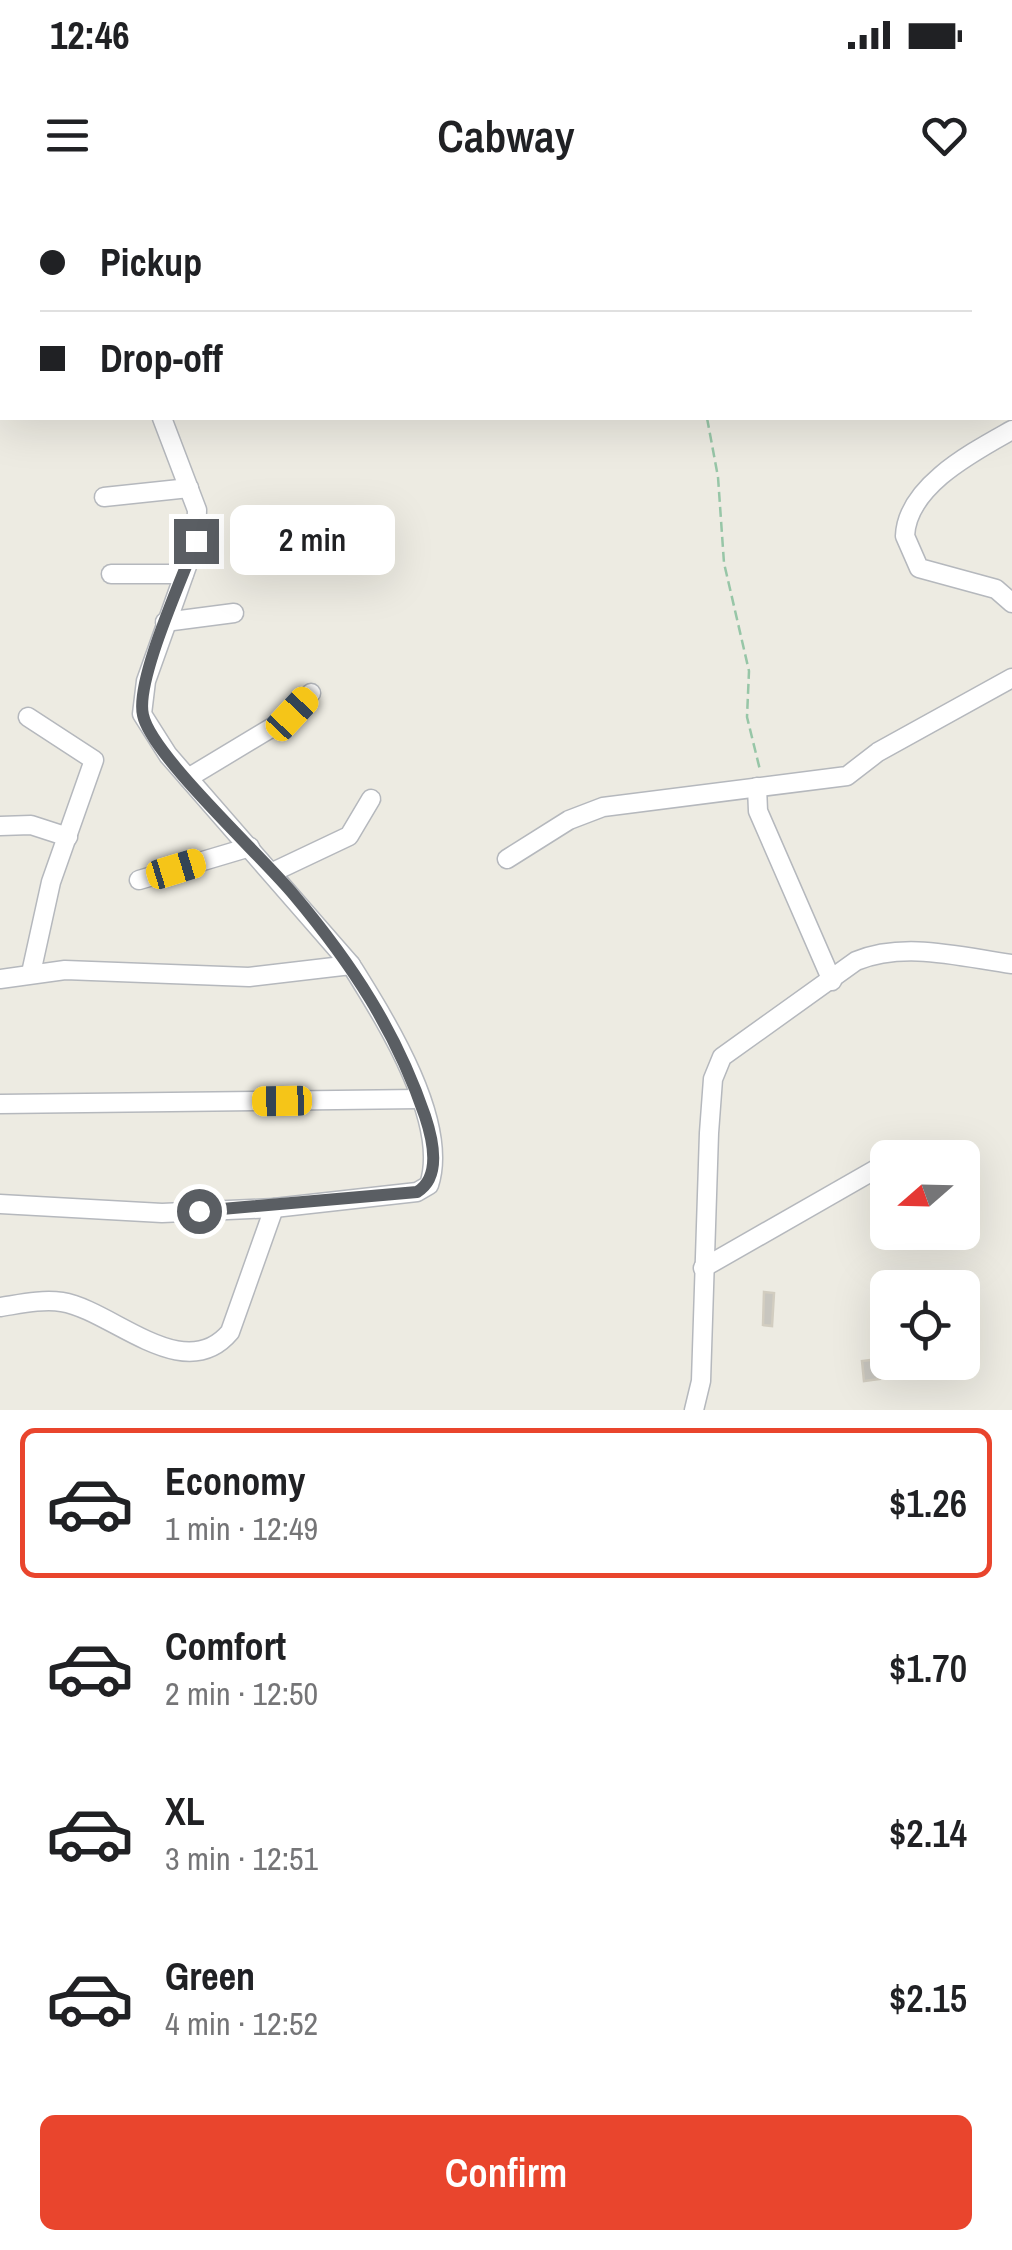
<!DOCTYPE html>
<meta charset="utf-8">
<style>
body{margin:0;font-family:"Archivo Narrow",sans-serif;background:#f6f6f6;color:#202124;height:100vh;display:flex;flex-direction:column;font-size:38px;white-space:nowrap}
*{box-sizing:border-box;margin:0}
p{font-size:32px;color:#757577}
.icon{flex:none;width:55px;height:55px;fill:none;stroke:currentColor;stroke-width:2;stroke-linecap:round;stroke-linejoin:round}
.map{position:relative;height:1210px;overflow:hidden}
.side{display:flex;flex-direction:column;background:#fff;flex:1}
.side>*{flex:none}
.top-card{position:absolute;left:0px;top:0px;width:1012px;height:220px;box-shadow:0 10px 40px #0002;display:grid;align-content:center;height:220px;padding:0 40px;background:#fff}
.needle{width:65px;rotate:250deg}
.buttons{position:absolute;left:870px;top:940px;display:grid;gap:20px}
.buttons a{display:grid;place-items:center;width:110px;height:110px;border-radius:15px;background:#fff;box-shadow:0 10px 40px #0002;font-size:50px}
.end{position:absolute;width:45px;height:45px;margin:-22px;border:12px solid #5a5e63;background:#fff;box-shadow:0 0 0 5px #fff}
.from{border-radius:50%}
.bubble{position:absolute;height:70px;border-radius:15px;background:#fff;box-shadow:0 10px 40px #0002;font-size:32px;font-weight:600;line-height:70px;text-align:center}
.car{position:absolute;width:30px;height:60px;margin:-30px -15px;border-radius:12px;box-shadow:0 0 8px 2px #0007;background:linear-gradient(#f5c518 24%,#345 0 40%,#f5c518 0 76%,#345 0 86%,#f5c518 0)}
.top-card b{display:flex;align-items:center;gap:35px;height:95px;font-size:38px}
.top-card b+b{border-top:2px solid #e0e0e0}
.top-card i{width:25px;height:25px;background:#202124}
ul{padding:18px 0 0;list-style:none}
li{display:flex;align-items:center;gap:30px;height:150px;margin:0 20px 15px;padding:0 20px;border:5px solid transparent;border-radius:15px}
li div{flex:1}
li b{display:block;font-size:38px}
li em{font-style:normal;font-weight:600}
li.selected{border-color:#e9452d}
li>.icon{width:90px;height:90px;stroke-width:1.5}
.cta{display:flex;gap:20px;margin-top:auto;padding:20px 40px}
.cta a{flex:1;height:115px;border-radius:15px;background:#e9452d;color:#fff;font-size:40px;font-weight:600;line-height:115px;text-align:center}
.status{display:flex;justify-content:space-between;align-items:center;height:70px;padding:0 50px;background:#fff;direction:ltr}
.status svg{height:28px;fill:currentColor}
header{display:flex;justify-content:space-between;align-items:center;height:130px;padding:0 40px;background:#fff;font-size:45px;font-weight:600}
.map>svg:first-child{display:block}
.building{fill:#c8c6bf;stroke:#d2cdc0;stroke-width:2.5}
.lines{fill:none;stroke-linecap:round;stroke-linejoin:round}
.minor-casing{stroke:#b5b8bd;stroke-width:21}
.path{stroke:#97c6a7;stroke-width:2.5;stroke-dasharray:10 5;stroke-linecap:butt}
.minor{stroke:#fff;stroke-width:18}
.route{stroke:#5a5e63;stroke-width:12}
</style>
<div class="status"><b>12:46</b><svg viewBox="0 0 49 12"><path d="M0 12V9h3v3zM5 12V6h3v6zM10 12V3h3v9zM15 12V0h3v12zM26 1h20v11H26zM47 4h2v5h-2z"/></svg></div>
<header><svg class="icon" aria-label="menu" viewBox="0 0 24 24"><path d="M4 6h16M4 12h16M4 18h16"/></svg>Cabway<svg class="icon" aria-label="heart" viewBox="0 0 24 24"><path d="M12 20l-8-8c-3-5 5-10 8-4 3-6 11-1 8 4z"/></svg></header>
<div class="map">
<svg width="1012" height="1210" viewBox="0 0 1012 1210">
<rect width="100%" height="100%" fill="#edebe2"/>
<!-- building -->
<g class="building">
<path d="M764,1092L774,1093L772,1126L763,1125Z"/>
<path d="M879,1159L880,1179L864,1181L862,1161Z"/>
<path d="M901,1162H949L948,1176L901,1173Z"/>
</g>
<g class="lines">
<!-- minor casing -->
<g class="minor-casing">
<g id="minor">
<path d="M88,0L89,2"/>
<path d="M588,0L589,2"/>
<path d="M703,2L705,0"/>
<path d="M1010,88L1012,89"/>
<path d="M0,173L2,177"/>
<path d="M162,218L197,310L196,341L146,481L142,514L168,555L351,765"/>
<path d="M1012,230C973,252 907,286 905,336L919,368L996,389L1012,403"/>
<path d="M104,297L189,288"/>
<path d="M111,374H184"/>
<path d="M165,422L234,413"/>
<path d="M28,517L94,560L51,682L31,773"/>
<path d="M188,578L281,522L311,493"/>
<path d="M757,587L758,611L832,781"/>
<path d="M0,626L31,625L68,637"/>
<path d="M507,659L569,620L603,607L847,576L878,552L1012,478"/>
<path d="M273,672L349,636L371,599"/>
<path d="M139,680L250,647"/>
<path d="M0,779L65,770L249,777L351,765C384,818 450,921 429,985L417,992L274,1008L162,1013L0,1004"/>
<path d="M0,904L419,899"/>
<path d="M703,1068L885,964"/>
<path d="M0,1107C20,1104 42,1099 62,1102C112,1110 184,1187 230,1132L274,1008"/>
<path d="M694,1210L701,1181L709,933L713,879L722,857L856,761C905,741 961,757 1012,764"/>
</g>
</g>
<!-- path -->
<path class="path" d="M707,218L718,277L724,363L749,471L747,517L760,570"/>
<!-- minor -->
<use href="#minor" class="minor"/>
</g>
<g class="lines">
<!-- route -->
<path class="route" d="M196,341C183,377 135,481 143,515C151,555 263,657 294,695C352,764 396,831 425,916C433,940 442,977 417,992L199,1011"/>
</g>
</svg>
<div class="buttons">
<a><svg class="needle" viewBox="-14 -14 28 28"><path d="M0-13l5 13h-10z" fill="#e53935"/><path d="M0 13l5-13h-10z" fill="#757577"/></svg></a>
<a><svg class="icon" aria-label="locate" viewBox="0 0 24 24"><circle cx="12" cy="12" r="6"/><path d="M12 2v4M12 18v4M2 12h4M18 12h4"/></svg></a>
</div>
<i class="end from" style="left:199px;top:1011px"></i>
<i class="end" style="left:196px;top:341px"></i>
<div class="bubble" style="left:230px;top:305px;width:165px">2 min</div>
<i class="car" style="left:292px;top:514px;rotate:43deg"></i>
<i class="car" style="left:176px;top:669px;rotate:73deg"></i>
<i class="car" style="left:282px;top:901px;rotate:269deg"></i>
<div class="top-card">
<b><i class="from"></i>Pickup</b>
<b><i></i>Drop-off</b>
</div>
</div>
<section class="side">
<ul>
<li class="selected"><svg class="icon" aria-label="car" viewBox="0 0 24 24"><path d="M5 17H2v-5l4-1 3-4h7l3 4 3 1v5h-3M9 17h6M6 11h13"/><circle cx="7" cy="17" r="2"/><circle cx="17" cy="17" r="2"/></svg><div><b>Economy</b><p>1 min · 12:49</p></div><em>$1.26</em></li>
<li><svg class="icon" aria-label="car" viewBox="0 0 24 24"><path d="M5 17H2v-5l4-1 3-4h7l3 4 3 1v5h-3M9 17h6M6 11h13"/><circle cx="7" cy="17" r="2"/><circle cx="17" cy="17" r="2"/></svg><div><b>Comfort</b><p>2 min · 12:50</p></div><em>$1.70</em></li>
<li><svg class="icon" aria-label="car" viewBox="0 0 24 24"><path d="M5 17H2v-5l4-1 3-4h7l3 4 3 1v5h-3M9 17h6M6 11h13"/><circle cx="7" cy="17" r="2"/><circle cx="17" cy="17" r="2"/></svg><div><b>XL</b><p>3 min · 12:51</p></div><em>$2.14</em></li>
<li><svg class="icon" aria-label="car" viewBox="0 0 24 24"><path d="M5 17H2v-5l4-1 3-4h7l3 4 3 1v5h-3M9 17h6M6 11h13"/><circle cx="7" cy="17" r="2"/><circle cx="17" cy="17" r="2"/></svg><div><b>Green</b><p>4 min · 12:52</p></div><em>$2.15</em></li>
</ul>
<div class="cta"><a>Confirm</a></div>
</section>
